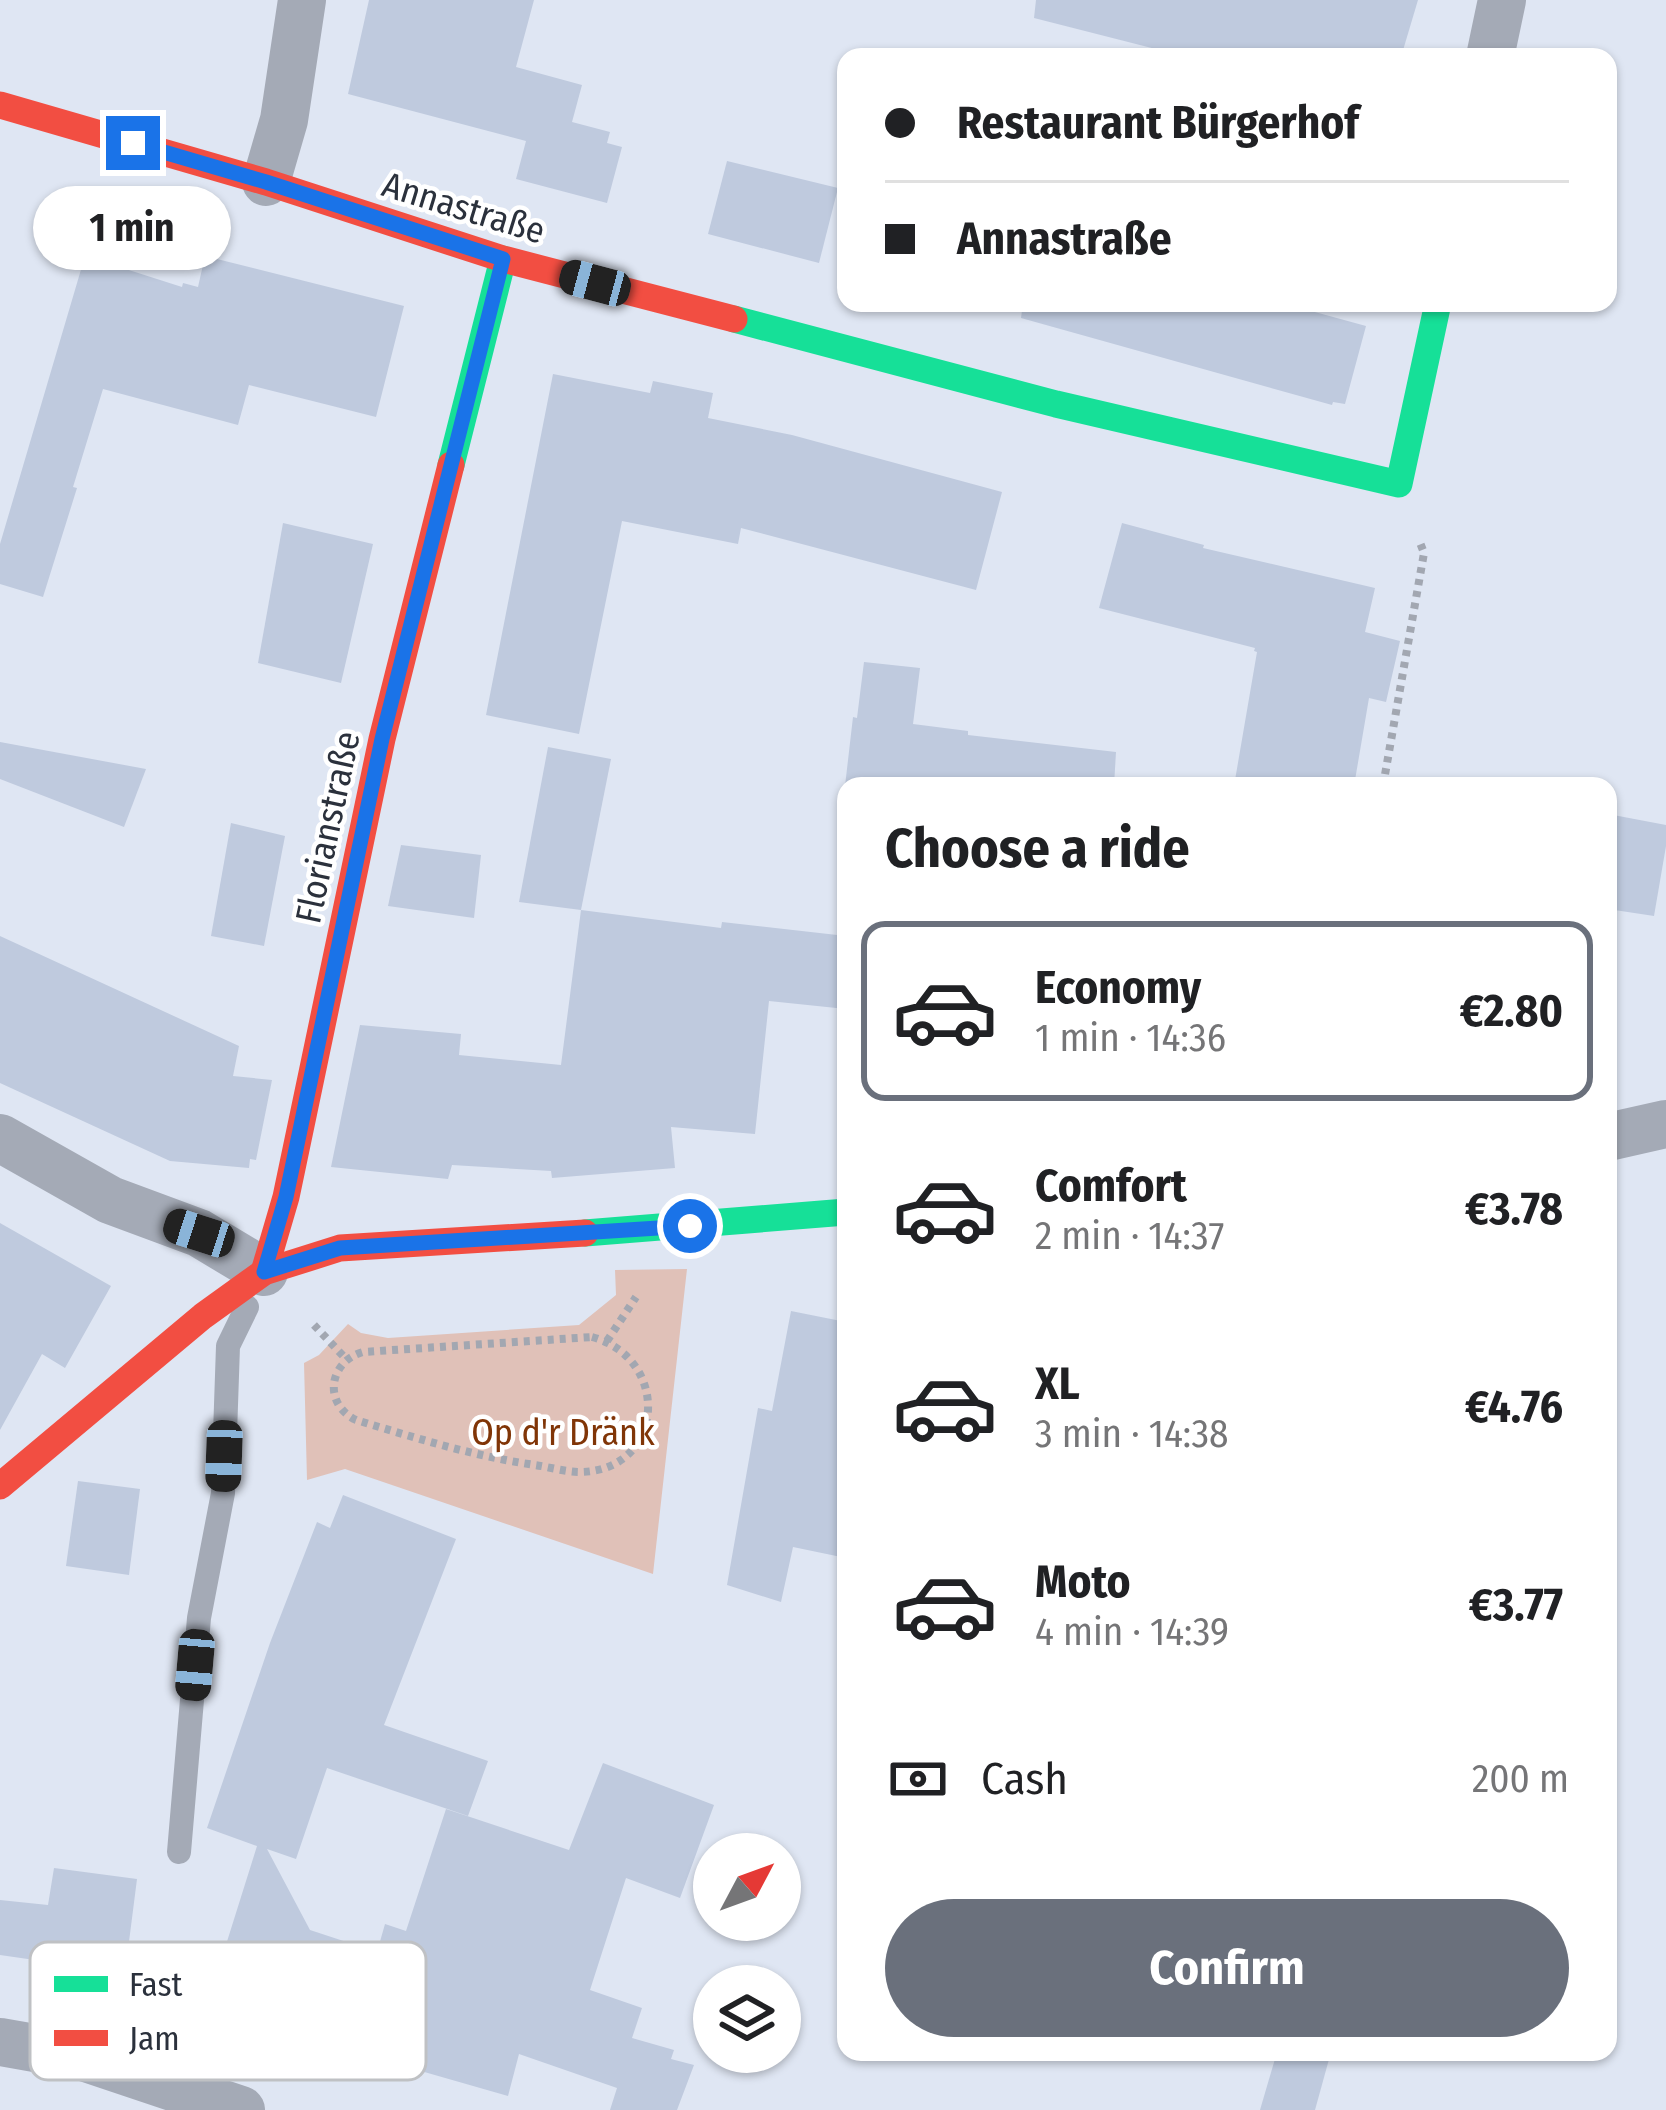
<!DOCTYPE html>
<meta charset="utf-8">
<style>
body{margin:0;font-family:"Fira Sans Condensed",sans-serif;background:#f2f2f2;color:#202124;height:100vh;display:flex;flex-direction:column;font-size:45px;white-space:nowrap}
*{box-sizing:border-box;margin:0}
p{font-size:39px;color:#757577}
.icon{flex:none;width:66px;height:66px;fill:none;stroke:currentColor;stroke-width:2;stroke-linecap:round;stroke-linejoin:round}
.map{position:relative;flex:1;overflow:hidden}
.panel{position:absolute;left:837px;top:777px;width:780px;height:1284px;display:flex;flex-direction:column;background:#fff;border-radius:24px;box-shadow:0 3px 9px #0004}
.panel>*{flex:none}
.hud{position:absolute;left:837px;top:48px;width:780px;height:264px;border-radius:24px;box-shadow:0 3px 9px #0004;display:grid;align-content:center;height:264px;padding:0 48px;background:#fff}
.needle{width:78px;rotate:49deg}
.buttons{position:absolute;left:693px;top:1833px;display:grid;gap:24px}
.buttons a{display:grid;place-items:center;width:108px;height:108px;border-radius:50%;background:#fff;box-shadow:0 3px 9px #0004;font-size:60px}
.end{position:absolute;width:54px;height:54px;margin:-27px;border:15px solid #1a73e8;background:#fff;box-shadow:0 0 0 6px #fff}
.from{border-radius:50%}
.bubble{position:absolute;height:84px;border-radius:42px;background:#fff;box-shadow:0 3px 9px #0004;font-size:39px;font-weight:700;line-height:84px;text-align:center}
.car{position:absolute;width:36px;height:72px;margin:-36px -18px;border-radius:15px;box-shadow:0 0 9px 3px #0007;background:linear-gradient(#222 24%,#8ab4d8 0 40%,#222 0 76%,#8ab4d8 0 86%,#222 0)}
.hud b{display:flex;align-items:center;gap:42px;height:114px;font-size:45px}
.hud b+b{border-top:3px solid #e0e0e0}
.hud i{width:30px;height:30px;background:#202124}
ul{padding:0;list-style:none}
li{display:flex;align-items:center;gap:36px;height:180px;margin:0 24px 18px;padding:0 24px;border:6px solid transparent;border-radius:24px}
li div{flex:1}
li b{display:block;font-size:45px}
li em{font-style:normal;font-weight:700}
li.selected{border-color:#6a707c}
li>.icon{width:108px;height:108px;stroke-width:1.5}
h2{padding:0 48px;font-size:54px;line-height:144px}
.pay{display:flex;align-items:center;gap:30px;height:132px;padding:0 48px;font-size:45px}
.pay p{margin-inline-start:auto}
.cta{display:flex;gap:24px;margin-top:auto;padding:24px 48px}
.cta a{flex:1;height:138px;border-radius:72px;background:#6a707c;color:#fff;font-size:48px;font-weight:700;line-height:138px;text-align:center}
.map>svg:first-child{display:block}
.green{fill:#e0c1b8}
.building{fill:#bfcade}
.lines{fill:none;stroke-linecap:round;stroke-linejoin:round}
.path{stroke:#a2a7b1;stroke-width:8;stroke-dasharray:6 6;stroke-linecap:butt}
.lane{stroke:#a4aab6;stroke-width:24}
.street{stroke:#a4aab6;stroke-width:48}
.fast{stroke:#16e098;stroke-width:27}
.jam{stroke:#f24e42;stroke-width:27}
.route{stroke:#1a73e8;stroke-width:15}
.labels{text-anchor:middle;stroke-width:9;stroke-linejoin:round;paint-order:stroke}
.street-label{font-size:36px;fill:#2b313c;stroke:#fff}
.park-label{font-size:36px;fill:#803507;stroke:#fff}
.key{fill:#fff;stroke:#bfc1c4;stroke-width:3}
.key-label{font-size:33px;fill:#2b313c}
</style>
<div class="map">
<svg width="1666" height="2110" viewBox="0 0 1666 2110">
<rect width="100%" height="100%" fill="#dfe6f3"/>
<!-- green -->
<path class="green" d="M687,1269L653,1574L345,1469L307,1480L304,1363L319,1355L348,1324L361,1333L388,1338L579,1325L616,1295L615,1270Z"/>
<!-- building -->
<g class="building">
<path d="M369,0H534L516,67L582,85L572,122L610,132L607,143L622,147L607,203L516,179L526,141L348,94Z"/>
<path d="M1036,0H1418L1401,57H1187L1034,18Z"/>
<path d="M727,161L838,188L819,263L708,234Z"/>
<path d="M85,256L182,287L183,283L198,287L205,256L404,306L376,417L249,385L238,425L103,389L73,487L77,488L43,597L0,584V544Z"/>
<path d="M1023,303H1282L1366,326L1345,404L1333,402L1332,405L1021,318Z"/>
<path d="M553,374L650,393L653,381L713,393L708,418L792,435L1002,492L976,590L741,528L738,544L622,521L579,734L486,715Z"/>
<path d="M283,523L373,544L341,683L258,663Z"/>
<path d="M1122,523L1204,545L1203,548L1375,588L1365,632L1400,641L1386,702L1369,698L1354,786H1234L1257,652L1254,651L1255,648L1099,608Z"/>
<path d="M864,662L920,668L913,724L968,731V735L1116,752L1114,786H845L853,717L857,718Z"/>
<path d="M0,742L146,769L124,827L0,779Z"/>
<path d="M548,747L611,759L581,910L519,902Z"/>
<path d="M1608,814L1666,825V846L1654,916L1608,909Z"/>
<path d="M231,823L285,836L264,946L211,936Z"/>
<path d="M401,845L481,855L474,918L388,906Z"/>
<path d="M581,910L721,928L722,922L846,936V1009L769,1001L755,1134L671,1127L675,1168L552,1178L551,1171L452,1165L448,1179L331,1167L360,1025L461,1034L459,1055L561,1065Z"/>
<path d="M0,936L239,1046L233,1076L272,1080L256,1160L250,1159L249,1168L170,1161L0,1083Z"/>
<path d="M0,1223L111,1286L65,1368L42,1354L0,1430Z"/>
<path d="M791,1311L846,1322V1558L793,1547L781,1602L727,1585L758,1408L772,1411Z"/>
<path d="M78,1481L140,1489L129,1575L66,1566Z"/>
<path d="M343,1495L456,1539L384,1725L488,1761L468,1816L327,1768L296,1859L267,1849L310,1930L377,1952L385,1924L406,1931L446,1809L569,1850L603,1763L714,1805L680,1898L626,1878L590,1990L642,2008L632,2038L674,2050L671,2059L694,2065L677,2110H610L617,2088L519,2054L508,2096L379,2059L380,2055L208,2002L257,1846L207,1828L270,1643L317,1522L330,1528Z"/>
<path d="M54,1868L137,1879L125,1973L0,1955V1900L48,1905Z"/>
<path d="M1277,2052H1331L1315,2110H1260Z"/>
</g>
<g class="lines">
<!-- path -->
<g class="path">
<path d="M1383,786L1424,553L1419,540"/>
<path d="M314,1325L346,1359"/>
<path d="M592,1337C672,1359 665,1471 580,1472C566,1472 549,1467 535,1465C473,1456 416,1438 356,1420C323,1404 328,1362 363,1352Z"/>
<path d="M607,1341L636,1297"/>
</g>
<!-- lane -->
<path class="lane" d="M179,1852L199,1618L223,1493L228,1346L247,1307"/>
<!-- street -->
<g class="street">
<path d="M1490,57L1502,0"/>
<path d="M266,182L284,120L302,0"/>
<path d="M1608,1137L1666,1124"/>
<path d="M0,1138L110,1200L199,1233L264,1272"/>
<path d="M0,2042L80,2056L241,2110"/>
</g>
<!-- fast -->
<g class="fast">
<path d="M734,319L1056,404L1399,484L1438,303"/>
<path d="M451,465L503,259"/>
<path d="M585,1233L846,1212"/>
</g>
<!-- jam -->
<g class="jam">
<path d="M0,105L266,182L503,259L734,319"/>
<path d="M264,1272L286,1197L382,739L451,465"/>
<path d="M0,1486L203,1316L264,1272L340,1248L585,1233"/>
</g>
</g>
<g class="lines">
<!-- route -->
<path class="route" d="M133,143L266,182L503,259L382,739L286,1197L264,1272L340,1248L690,1226"/>
</g>
<g class="labels">
<!-- street labels -->
<g class="street-label">
<text transform="translate(464 207) rotate(17)" y="13">Annastraße</text>
<text transform="translate(327 827) rotate(-78)" y="13">Florianstraße</text>
</g>
<!-- park labels -->
<g class="park-label">
<text x="563" y="1445">Op d'r Dränk</text>
</g>
</g>
<!-- legend -->
<rect x="30" y="1942" width="396" height="138" rx="18" class="key"/>
<rect x="54" y="1976" width="54" height="16" fill="#16e098"/>
<rect x="54" y="2030" width="54" height="16" fill="#f24e42"/>
<g class="key-label">
<text x="129" y="1996">Fast</text>
<text x="129" y="2050">Jam</text>
</g>
</svg>
<div class="buttons">
<a><svg class="needle" viewBox="-14 -14 28 28"><path d="M0-13l5 13h-10z" fill="#e53935"/><path d="M0 13l5-13h-10z" fill="#757577"/></svg></a>
<a><svg class="icon" aria-label="layers" viewBox="0 0 24 24"><path d="M12 4l9 5-9 5-9-5zM3 14l9 5 9-5"/></svg></a>
</div>
<i class="end from" style="left:690px;top:1226px"></i>
<i class="end" style="left:133px;top:143px"></i>
<div class="bubble" style="left:33px;top:186px;width:198px">1 min</div>
<i class="car" style="left:595px;top:283px;rotate:285deg"></i>
<i class="car" style="left:199px;top:1233px;rotate:288deg"></i>
<i class="car" style="left:224px;top:1456px;rotate:182deg"></i>
<i class="car" style="left:195px;top:1665px;rotate:185deg"></i>
<div class="hud">
<b><i class="from"></i>Restaurant Bürgerhof</b>
<b><i></i>Annastraße</b>
</div>
<section class="panel">
<h2>Choose a ride</h2>
<ul>
<li class="selected"><svg class="icon" aria-label="car" viewBox="0 0 24 24"><path d="M5 17H2v-5l4-1 3-4h7l3 4 3 1v5h-3M9 17h6M6 11h13"/><circle cx="7" cy="17" r="2"/><circle cx="17" cy="17" r="2"/></svg><div><b>Economy</b><p>1 min · 14:36</p></div><em>€2.80</em></li>
<li><svg class="icon" aria-label="car" viewBox="0 0 24 24"><path d="M5 17H2v-5l4-1 3-4h7l3 4 3 1v5h-3M9 17h6M6 11h13"/><circle cx="7" cy="17" r="2"/><circle cx="17" cy="17" r="2"/></svg><div><b>Comfort</b><p>2 min · 14:37</p></div><em>€3.78</em></li>
<li><svg class="icon" aria-label="car" viewBox="0 0 24 24"><path d="M5 17H2v-5l4-1 3-4h7l3 4 3 1v5h-3M9 17h6M6 11h13"/><circle cx="7" cy="17" r="2"/><circle cx="17" cy="17" r="2"/></svg><div><b>XL</b><p>3 min · 14:38</p></div><em>€4.76</em></li>
<li><svg class="icon" aria-label="car" viewBox="0 0 24 24"><path d="M5 17H2v-5l4-1 3-4h7l3 4 3 1v5h-3M9 17h6M6 11h13"/><circle cx="7" cy="17" r="2"/><circle cx="17" cy="17" r="2"/></svg><div><b>Moto</b><p>4 min · 14:39</p></div><em>€3.77</em></li>
</ul>
<div class="pay"><svg class="icon" aria-label="cash" viewBox="0 0 24 24"><path d="M3 7h18v10H3z"/><circle cx="12" cy="12" r="2"/></svg>Cash<p>200 m</p></div>
<div class="cta"><a>Confirm</a></div>
</section>
</div>
